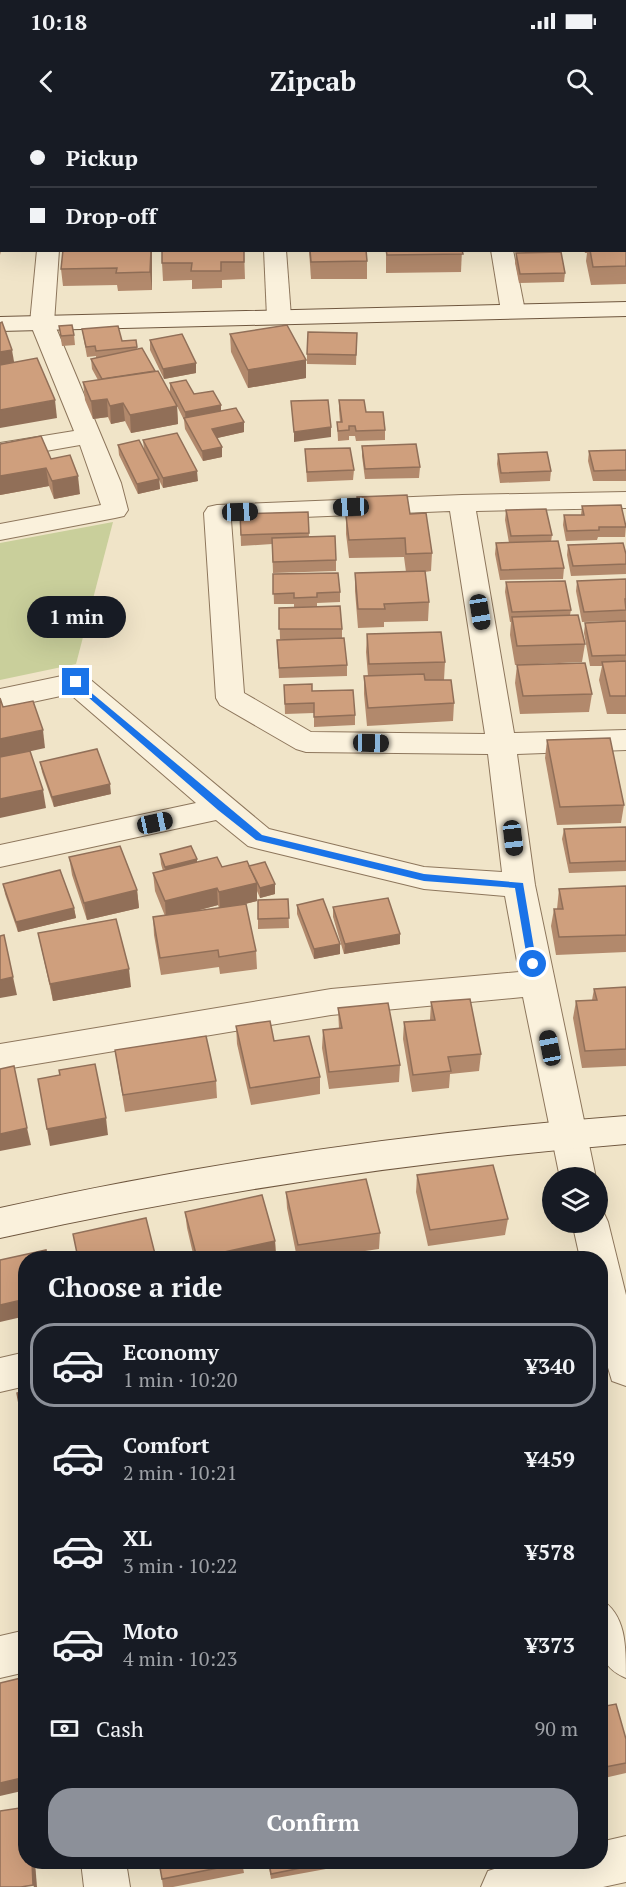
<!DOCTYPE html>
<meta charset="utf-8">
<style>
body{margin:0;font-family:"PT Serif",serif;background:#20242c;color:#f1f3f6;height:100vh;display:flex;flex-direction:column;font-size:22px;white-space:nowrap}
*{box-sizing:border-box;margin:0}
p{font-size:20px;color:#9ea1a6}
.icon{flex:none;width:33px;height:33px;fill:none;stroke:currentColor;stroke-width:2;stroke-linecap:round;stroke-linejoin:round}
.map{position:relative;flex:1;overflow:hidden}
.panel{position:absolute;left:18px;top:1131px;width:590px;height:618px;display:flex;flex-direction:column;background:#171b24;border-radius:24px;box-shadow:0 6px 24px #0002}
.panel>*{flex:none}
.banner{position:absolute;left:0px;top:0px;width:627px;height:132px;box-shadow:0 6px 24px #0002;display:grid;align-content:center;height:132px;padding:0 30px;background:#171b24}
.fabs{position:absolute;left:542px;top:1047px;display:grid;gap:12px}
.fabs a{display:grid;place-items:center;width:66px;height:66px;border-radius:50%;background:#171b24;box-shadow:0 6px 24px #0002;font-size:30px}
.end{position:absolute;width:27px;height:27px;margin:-14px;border:8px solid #1a73e8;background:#fff;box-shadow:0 0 0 3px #fff}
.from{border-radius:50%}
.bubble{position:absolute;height:42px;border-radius:21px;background:#171b24;box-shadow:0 6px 24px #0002;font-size:20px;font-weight:800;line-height:42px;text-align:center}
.car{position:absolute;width:18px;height:36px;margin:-18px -9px;border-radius:8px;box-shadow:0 0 4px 2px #0007;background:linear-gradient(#222 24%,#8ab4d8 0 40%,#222 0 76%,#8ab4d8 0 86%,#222 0)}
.banner b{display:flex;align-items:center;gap:21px;height:57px;font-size:22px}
.banner b+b{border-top:2px solid #363941}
.banner i{width:15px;height:15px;background:#f1f3f6}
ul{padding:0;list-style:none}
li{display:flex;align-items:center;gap:18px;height:84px;margin:0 12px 9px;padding:0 18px;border:3px solid transparent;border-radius:24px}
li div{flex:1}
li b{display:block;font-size:22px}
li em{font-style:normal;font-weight:800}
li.current{border-color:#8c9099}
li>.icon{width:54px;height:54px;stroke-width:1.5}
h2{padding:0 30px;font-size:27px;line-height:72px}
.pay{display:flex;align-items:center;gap:15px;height:66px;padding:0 30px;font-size:22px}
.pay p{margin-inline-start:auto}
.button{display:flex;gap:12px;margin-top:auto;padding:12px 30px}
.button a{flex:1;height:69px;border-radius:24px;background:#8c9099;color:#fff;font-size:24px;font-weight:800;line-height:69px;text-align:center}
.status{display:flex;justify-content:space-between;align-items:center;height:42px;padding:0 30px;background:#171b24;direction:ltr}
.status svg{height:16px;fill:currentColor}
header{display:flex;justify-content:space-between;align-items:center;height:78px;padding:0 30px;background:#171b24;font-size:27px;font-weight:800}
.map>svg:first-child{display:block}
.green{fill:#c9cf9b}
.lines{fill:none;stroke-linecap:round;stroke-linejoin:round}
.street-casing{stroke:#8d765c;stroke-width:2}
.secondary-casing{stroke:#6f573f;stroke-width:2}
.street{fill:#faf1dc;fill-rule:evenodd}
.secondary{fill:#faf1dc;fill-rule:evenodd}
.wall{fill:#b2896c;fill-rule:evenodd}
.shaded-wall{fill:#916f58}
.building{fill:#cf9f7d;stroke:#916f58;stroke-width:1.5}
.route{fill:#1a73e8}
</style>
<div class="status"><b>10:18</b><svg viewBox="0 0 49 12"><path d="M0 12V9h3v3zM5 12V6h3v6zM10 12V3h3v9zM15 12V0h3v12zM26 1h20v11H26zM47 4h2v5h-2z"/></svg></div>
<header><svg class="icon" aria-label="back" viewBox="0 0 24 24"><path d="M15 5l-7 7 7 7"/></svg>Zipcab<svg class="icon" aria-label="search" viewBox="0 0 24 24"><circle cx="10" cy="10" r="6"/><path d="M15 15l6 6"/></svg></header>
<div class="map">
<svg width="626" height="1767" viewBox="0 0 626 1767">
<rect width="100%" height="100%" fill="#f0e4c8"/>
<!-- green -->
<path class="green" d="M113,402L76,544L0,560V423Z"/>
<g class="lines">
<!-- street casing -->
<g class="street-casing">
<g id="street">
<rect x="50" y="0" width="20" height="2"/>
<rect x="257" y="0" width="20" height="2"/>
<rect x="467" y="0" width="20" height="2"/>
<path d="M37,130H59L54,203L121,363L128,390L124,396L115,398L0,420V404L101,385L80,325L0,339V323L74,311L30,203Z"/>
<path d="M264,130H286L291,197L287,202H271L267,197Z"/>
<path d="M491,130H513L525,191L521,196H505L501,191Z"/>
<path d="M626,372V388L476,391L514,613L626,610V630L517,634L535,765L596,1058H560L523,877L331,895L0,950V924L331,869L519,852L505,776L424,769L259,729L248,726L216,700L0,747V725L196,683L70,574L0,589V569L76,553L86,556L269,709L424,747L502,752L488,634L306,632L296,629L220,585L216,578L204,393L208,387L217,385L462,375ZM450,391L485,614L311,612L244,573L231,400Z"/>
<path d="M597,1089L603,1091L608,1102L626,1175V1266L612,1261L600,1221V1138H580L572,1102H597Z"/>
<path d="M26,1232V1266L0,1272V1238Z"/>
<path d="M600,1479C626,1494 626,1525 626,1558C590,1543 600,1512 600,1479Z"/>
<path d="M26,1510V1552L0,1558V1516Z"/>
<path d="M626,1716V1762L603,1767H481L488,1751L516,1742H600V1722Z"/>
<path d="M81,1742H126L130,1767H84Z"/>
</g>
</g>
<!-- secondary casing -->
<g class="secondary-casing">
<g id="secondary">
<path d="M626,182V196L0,211V197Z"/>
<path d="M626,996V1024C415,1041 207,1072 0,1118V1088C207,1042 415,1012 626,996Z"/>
</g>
</g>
<!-- street -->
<use href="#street" class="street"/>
<!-- secondary -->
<use href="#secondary" class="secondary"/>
</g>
<!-- wall -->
<g class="wall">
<path d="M0,0H26V2H2V18H0Z"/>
<rect x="92" y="0" width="61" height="2"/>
<rect x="162" y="0" width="77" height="2"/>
<rect x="375" y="0" width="30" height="1"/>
<path d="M408,0H446L408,1Z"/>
<rect x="0" y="19" width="2" height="44"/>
<path d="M0,67H2V130H6L1,131L0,135Z"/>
<path d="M626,111V164L591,165L586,141L587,133H585L584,130H626Z"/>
<path d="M244,130L245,159L222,160V168L192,169V160L163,161L162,143Z"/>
<path d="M309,130H366L367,141V159H311Z"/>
<path d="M386,130H462L461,152L386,153Z"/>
<path d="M523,130H576V131L524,132Z"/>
<path d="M516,133L565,153L564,162L519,163L515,143Z"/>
<path d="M152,140V170L118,171L117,165L63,166L61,149Z"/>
<path d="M59,206L74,215L75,225L62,226Z"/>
<path d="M82,209L122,221L136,220L137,229L155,251L170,273V263L221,285V291L244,312L217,318L222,337L203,341L185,309L184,300L177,286L178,304L131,313L125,301L111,304L108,297L93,299L85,280L83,262L98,260L92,249L91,239L96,238V236L87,237Z"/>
<path d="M357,213L356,245L307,244V234Z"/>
<path d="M230,214L306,258L248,268L231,232Z"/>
<path d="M150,220L196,243V253L164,259L150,230Z"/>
<path d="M339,280L366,292L385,310V320L356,321L355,316H349V320L338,321L337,302H340L339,290Z"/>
<path d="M143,320L198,361L163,368L146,334L159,359L160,369L138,374L119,335L118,325L144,330Z"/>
<path d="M0,324L51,339L80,374L54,379L49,366L0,375Z"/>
<path d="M362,326L420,347L419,358L365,359L362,336Z"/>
<path d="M305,329L354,350L353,360L307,362Z"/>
<path d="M626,330V361H593L588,341L589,331Z"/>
<path d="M498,334L551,351L550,361L500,363L497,344Z"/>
<path d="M357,377L410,394L432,433L431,451L425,452L429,482L428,501L384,502V507L358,508L355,471V453L406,452L404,437L349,438L346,414V396L357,395Z"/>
<path d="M582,386L626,405L625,417H598L597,420L566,421L563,405L564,395H581Z"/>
<path d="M506,390L552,415L551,422L564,448L563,459L500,460L495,434L496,423H509L505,400Z"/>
<path d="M308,392L309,417L336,440V451L273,453L272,424L241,426L240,394Z"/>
<path d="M568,425L626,434V454L571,456L567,435Z"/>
<path d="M273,454L340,472V482L317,483V487L342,509V518L347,545V556L279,558L277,520L304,519H280L279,488L294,487V484H274Z"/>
<path d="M626,459V501L582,502L576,471L577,461Z"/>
<path d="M506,462L571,490L570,495L585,524L582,542L515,545L510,515L511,502H510L505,472Z"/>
<path d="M626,501V594H607L599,560L602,546H590L584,513L585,503Z"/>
<path d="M367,514L445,542L444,560L454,583L453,601L367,606L364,574V556H368L366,532Z"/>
<path d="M517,545L592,574L589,592L520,594L515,563Z"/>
<path d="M284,565L312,571L355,595V605L314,607V593L285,594Z"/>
<path d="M547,620L624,685L621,703L557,705L545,638Z"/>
<path d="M40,642L111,674L54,687L42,652Z"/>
<path d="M626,707V751L569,753L562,719L564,709Z"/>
<path d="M160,734L222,747L249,746L275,774L260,778L257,771V781L237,786L256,831L257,849L220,854L219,847L161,855L154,815L153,797L165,796L155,771L153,753L163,751L161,744ZM218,785L219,788L192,792Z"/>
<path d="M69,737L137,770L139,788L87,800L72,755Z"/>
<path d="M3,764L74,788L76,798L18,812L5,774Z"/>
<path d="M626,766V832L556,835L551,806L554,789H557L559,769Z"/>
<path d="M288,779L289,808L258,809V799Z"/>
<path d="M297,785L340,824V834L314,839L297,794Z"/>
<path d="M333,787L400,824L344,834L333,797Z"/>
<path d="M38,813L131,867L53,881Z"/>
<path d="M626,867V946L582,948L573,898L576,881L592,880L594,869Z"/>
<path d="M431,882L481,934L479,951L450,954L449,968L412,972L403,919L404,902L430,900Z"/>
<path d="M338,888L400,945L399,962L329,969L322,928L323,910L339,909Z"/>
<path d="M236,906L274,921L320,957V974L251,985L237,924Z"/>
<path d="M115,930L216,961L217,978L125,992Z"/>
<path d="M417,1055L508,1099L505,1115L428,1126L416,1072Z"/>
<path d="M286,1072L380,1113L379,1129L316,1138H297L287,1088Z"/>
<path d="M185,1092L275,1121L276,1137L271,1138H194L187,1108Z"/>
<path d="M600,1587L626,1619V1653L600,1659Z"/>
<path d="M242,1742L244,1753L173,1767H163L162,1759Z"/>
<path d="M268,1742H326V1749L271,1759Z"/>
</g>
<!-- shaded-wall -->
<g class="shaded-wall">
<path d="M151,130H152V170L150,152Z"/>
<path d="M12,230L15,247L0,250V232Z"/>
<path d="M306,240V258L248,268V250Z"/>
<path d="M196,243V253L164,259L163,249Z"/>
<path d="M107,279L108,297L93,299L91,281Z"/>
<path d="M55,280L57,298L0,308V290Z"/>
<path d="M123,283L125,301L111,304L110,286Z"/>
<path d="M221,285V296L186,303L185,292Z"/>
<path d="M177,286L178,304L131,313L130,295Z"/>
<path d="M244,302V312L213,319L212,309Z"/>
<path d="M331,307V317L294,322V312Z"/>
<path d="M222,327V337L203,341L202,331Z"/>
<path d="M46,348L49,366L0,375V356Z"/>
<path d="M197,351L198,361L163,368V358Z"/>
<path d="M78,356L80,374L54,379L52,361Z"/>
<path d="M159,359L160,369L138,374L137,364Z"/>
<path d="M43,610L45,628L0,638V619Z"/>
<path d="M110,664L111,674L54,687L52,677Z"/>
<path d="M43,670L46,688L0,698V679Z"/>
<path d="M197,739V749L166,757L165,747Z"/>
<path d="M257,763V781L220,790L219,772Z"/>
<path d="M275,764V774L260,778V768Z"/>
<path d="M217,768L218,785L166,799L165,781Z"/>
<path d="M137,770L139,788L87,800L84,783Z"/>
<path d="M74,788L76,798L18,812L16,802Z"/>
<path d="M400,814V824L344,834L345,824Z"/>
<path d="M340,824V834L314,839V829Z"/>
<path d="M129,849L131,867L53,881L50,864Z"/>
<path d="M13,857L17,875L0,878V860Z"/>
<path d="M106,998L108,1015L50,1026L47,1009Z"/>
<path d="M27,1008L31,1025L0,1031V1014Z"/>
<path d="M275,1121L276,1137L271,1138H197Z"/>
<path d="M26,1179V1196L0,1202V1185Z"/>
<path d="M21,1558L26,1570V1589Z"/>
<path d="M26,1657V1670L0,1676V1663Z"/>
<path d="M32,1742H35L37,1767H34L33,1765Z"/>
</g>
<!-- building -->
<g class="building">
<path d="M0,0H22L0,1Z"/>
<rect x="301" y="0" width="63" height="2"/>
<path d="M495,0H546L547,2H495Z"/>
<path d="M553,0H591V2H554Z"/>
<rect x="0" y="19" width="2" height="14"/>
<rect x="0" y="35" width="2" height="18"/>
<rect x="0" y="67" width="2" height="18"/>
<rect x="0" y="97" width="2" height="16"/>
<path d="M626,122V146L593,147L590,130H626Z"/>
<path d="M63,130H151L150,152L116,153L117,148L61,149Z"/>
<path d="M162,130H244V142H221V151H191L192,143H162Z"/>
<path d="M310,130H366L367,141L311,142Z"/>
<path d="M386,130H462L463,134L387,135Z"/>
<path d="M561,132L565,153L520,154L516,133Z"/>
<path d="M2,202L12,230L0,232V203Z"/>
<path d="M72,205L74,215L61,216L59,206Z"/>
<path d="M287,205L306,240L248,250L230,214Z"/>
<path d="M118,206L122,221L136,220L137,227L96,231L95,226L86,227L82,209Z"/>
<path d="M308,212L357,213L356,235L307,234Z"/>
<path d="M182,214L196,243L163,249L150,220Z"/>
<path d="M142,228L155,251L102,259L91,239Z"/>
<path d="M37,238L55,280L0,290V245Z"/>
<path d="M158,251L177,286L130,295L123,283L110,286L107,279L91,281L83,262Z"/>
<path d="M186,260L194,274L213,271L221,285L185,292L170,263Z"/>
<path d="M328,280L331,307L294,312L291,281Z"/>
<path d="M339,280H364L366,292H383L385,310L356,311L355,306H349V310L338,311L337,302H342Z"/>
<path d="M236,288L244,302L212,309L222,327L202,331L184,298Z"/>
<path d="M177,313L197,351L163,358L143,320Z"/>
<path d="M41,316L51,339L70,335L78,356L52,361L46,348L0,356V324Z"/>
<path d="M139,320L159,359L137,364L118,325Z"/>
<path d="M416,324L420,347L365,349L362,326Z"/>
<path d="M350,328L354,350L307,352L305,329Z"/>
<path d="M626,330V350L594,351L589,331Z"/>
<path d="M547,332L551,351L501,353L498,334Z"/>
<path d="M407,375L410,394L426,393L432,433L406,434L405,418L349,420L346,396L359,395L357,377Z"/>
<path d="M621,385L626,407H599V410L567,411L564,395H584L582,386Z"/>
<path d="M546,389L552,415L511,416L506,390Z"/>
<path d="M308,392L309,413L241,415L240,394Z"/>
<path d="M335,416L336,440L273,442L272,418Z"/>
<path d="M558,421L564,448L501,450L496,423Z"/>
<path d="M623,423L626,434V444L573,446L568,425Z"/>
<path d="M425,451L429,482L384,484L385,489H358L355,453Z"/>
<path d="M338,453L340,472L317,473V477L294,478V473L273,474V454Z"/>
<path d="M626,459V479H625L626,490L584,492L577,461Z"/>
<path d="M565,461L571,490L512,492L506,462Z"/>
<path d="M340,486L342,509H279V488Z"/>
<path d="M578,495L585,524L517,526L512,497Z"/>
<path d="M626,501V535L592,536L585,503Z"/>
<path d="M441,512L445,542L369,544L367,514Z"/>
<path d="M344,518L347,545L279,548L277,520Z"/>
<path d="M626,541V576H610L602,542Z"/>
<path d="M585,543L592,574L523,576L517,545Z"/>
<path d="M424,554L425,560H451L454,583L368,588L364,556Z"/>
<path d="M312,564V571L353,570L355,595L314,597V583L285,584L284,565Z"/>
<path d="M0,578L3,587L33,581L43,610L0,619Z"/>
<path d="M610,618L624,685L560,687L547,620Z"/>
<path d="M97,629L110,664L52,677L40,642Z"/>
<path d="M30,631L43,670L0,679V637Z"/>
<path d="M626,707V741L570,743L564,709Z"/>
<path d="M120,726L137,770L84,783L69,737Z"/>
<path d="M191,726L197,739L165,747L160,734Z"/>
<path d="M217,737L222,747L247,741L257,763L219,772L217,768L165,781L153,753Z"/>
<path d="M265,742L275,764L260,768L249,746Z"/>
<path d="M60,750L74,788L16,802L3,764Z"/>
<path d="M626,766V815L559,817L554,789H563L559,769Z"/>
<path d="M388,778L400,814L345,824L333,787Z"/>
<path d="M288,779L289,798L258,799V780Z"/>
<path d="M323,779L340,824L314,829L297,785Z"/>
<path d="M246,784L256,831L219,837L218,830L160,838L153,797Z"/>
<path d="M116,799L129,849L50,864L38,813Z"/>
<path d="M4,815L13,857L0,860V816Z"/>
<path d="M626,867V929L585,931L576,881L597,880L594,869Z"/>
<path d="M470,879L481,934L448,937L451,951L413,955L404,902L435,900L431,882Z"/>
<path d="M388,883L400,945L329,952L323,910L342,908L338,888Z"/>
<path d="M270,901L274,921L309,916L320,957L250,968L236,906Z"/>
<path d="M206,916L216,961L123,975L115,930Z"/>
<path d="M95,944L106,998L47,1009L38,959L60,955L59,950Z"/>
<path d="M14,946L27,1008L0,1014V949Z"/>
<path d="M493,1045L508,1099L430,1110L417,1055Z"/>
<path d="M366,1059L380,1113L298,1125L286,1072Z"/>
<path d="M262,1075L275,1121L197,1138L185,1092Z"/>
<path d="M146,1098L156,1138H78L73,1114Z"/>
<path d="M46,1130L47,1138H26V1179L0,1185V1140Z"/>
<path d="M26,1271V1320L17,1273Z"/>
<path d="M26,1391V1421L21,1392Z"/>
<path d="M21,1558L26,1589V1657L0,1663V1563Z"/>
<path d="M616,1584L626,1619V1643L600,1648V1587Z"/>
<path d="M26,1687V1742H32L33,1765L21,1767H0V1691Z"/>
<path d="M159,1742H242L243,1743L162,1759Z"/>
<path d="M269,1742H326V1743L271,1754Z"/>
</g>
<!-- route -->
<path class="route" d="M76,560L262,715L424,754L523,763L537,846L528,844L515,768L424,761L256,720L218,690L73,564Z"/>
</svg>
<div class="fabs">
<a><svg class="icon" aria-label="layers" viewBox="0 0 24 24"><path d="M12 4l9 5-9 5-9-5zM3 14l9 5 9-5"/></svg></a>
</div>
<i class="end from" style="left:533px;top:844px"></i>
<i class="end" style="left:76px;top:562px"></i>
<div class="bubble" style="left:27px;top:476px;width:99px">1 min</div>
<i class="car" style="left:351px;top:387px;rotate:268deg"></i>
<i class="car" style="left:240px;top:392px;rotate:88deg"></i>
<i class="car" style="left:480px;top:492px;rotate:171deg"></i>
<i class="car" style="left:371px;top:623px;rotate:91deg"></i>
<i class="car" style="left:155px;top:703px;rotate:78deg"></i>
<i class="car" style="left:513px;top:718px;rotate:173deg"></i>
<i class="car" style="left:550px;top:928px;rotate:349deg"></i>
<div class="banner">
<b><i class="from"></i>Pickup</b>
<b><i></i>Drop-off</b>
</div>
<section class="panel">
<h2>Choose a ride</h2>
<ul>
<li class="current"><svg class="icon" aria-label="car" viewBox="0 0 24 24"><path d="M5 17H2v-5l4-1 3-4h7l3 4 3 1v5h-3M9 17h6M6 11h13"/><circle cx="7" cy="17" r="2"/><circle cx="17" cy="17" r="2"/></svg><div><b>Economy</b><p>1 min · 10:20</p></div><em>¥340</em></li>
<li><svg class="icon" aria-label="car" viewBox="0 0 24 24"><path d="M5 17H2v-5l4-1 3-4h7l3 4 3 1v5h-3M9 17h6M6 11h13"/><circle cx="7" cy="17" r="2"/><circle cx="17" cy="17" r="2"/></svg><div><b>Comfort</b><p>2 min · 10:21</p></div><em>¥459</em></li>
<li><svg class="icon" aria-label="car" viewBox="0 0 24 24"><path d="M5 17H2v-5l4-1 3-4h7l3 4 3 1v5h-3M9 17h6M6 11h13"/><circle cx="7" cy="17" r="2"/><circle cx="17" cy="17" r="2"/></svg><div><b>XL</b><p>3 min · 10:22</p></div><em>¥578</em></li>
<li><svg class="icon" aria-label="car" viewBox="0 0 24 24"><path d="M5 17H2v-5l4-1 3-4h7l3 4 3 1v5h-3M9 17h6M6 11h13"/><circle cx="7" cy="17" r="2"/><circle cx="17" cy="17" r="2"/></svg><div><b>Moto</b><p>4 min · 10:23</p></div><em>¥373</em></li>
</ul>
<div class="pay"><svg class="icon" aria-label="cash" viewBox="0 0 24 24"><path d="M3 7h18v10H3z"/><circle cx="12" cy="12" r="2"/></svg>Cash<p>90 m</p></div>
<div class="button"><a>Confirm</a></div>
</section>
</div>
